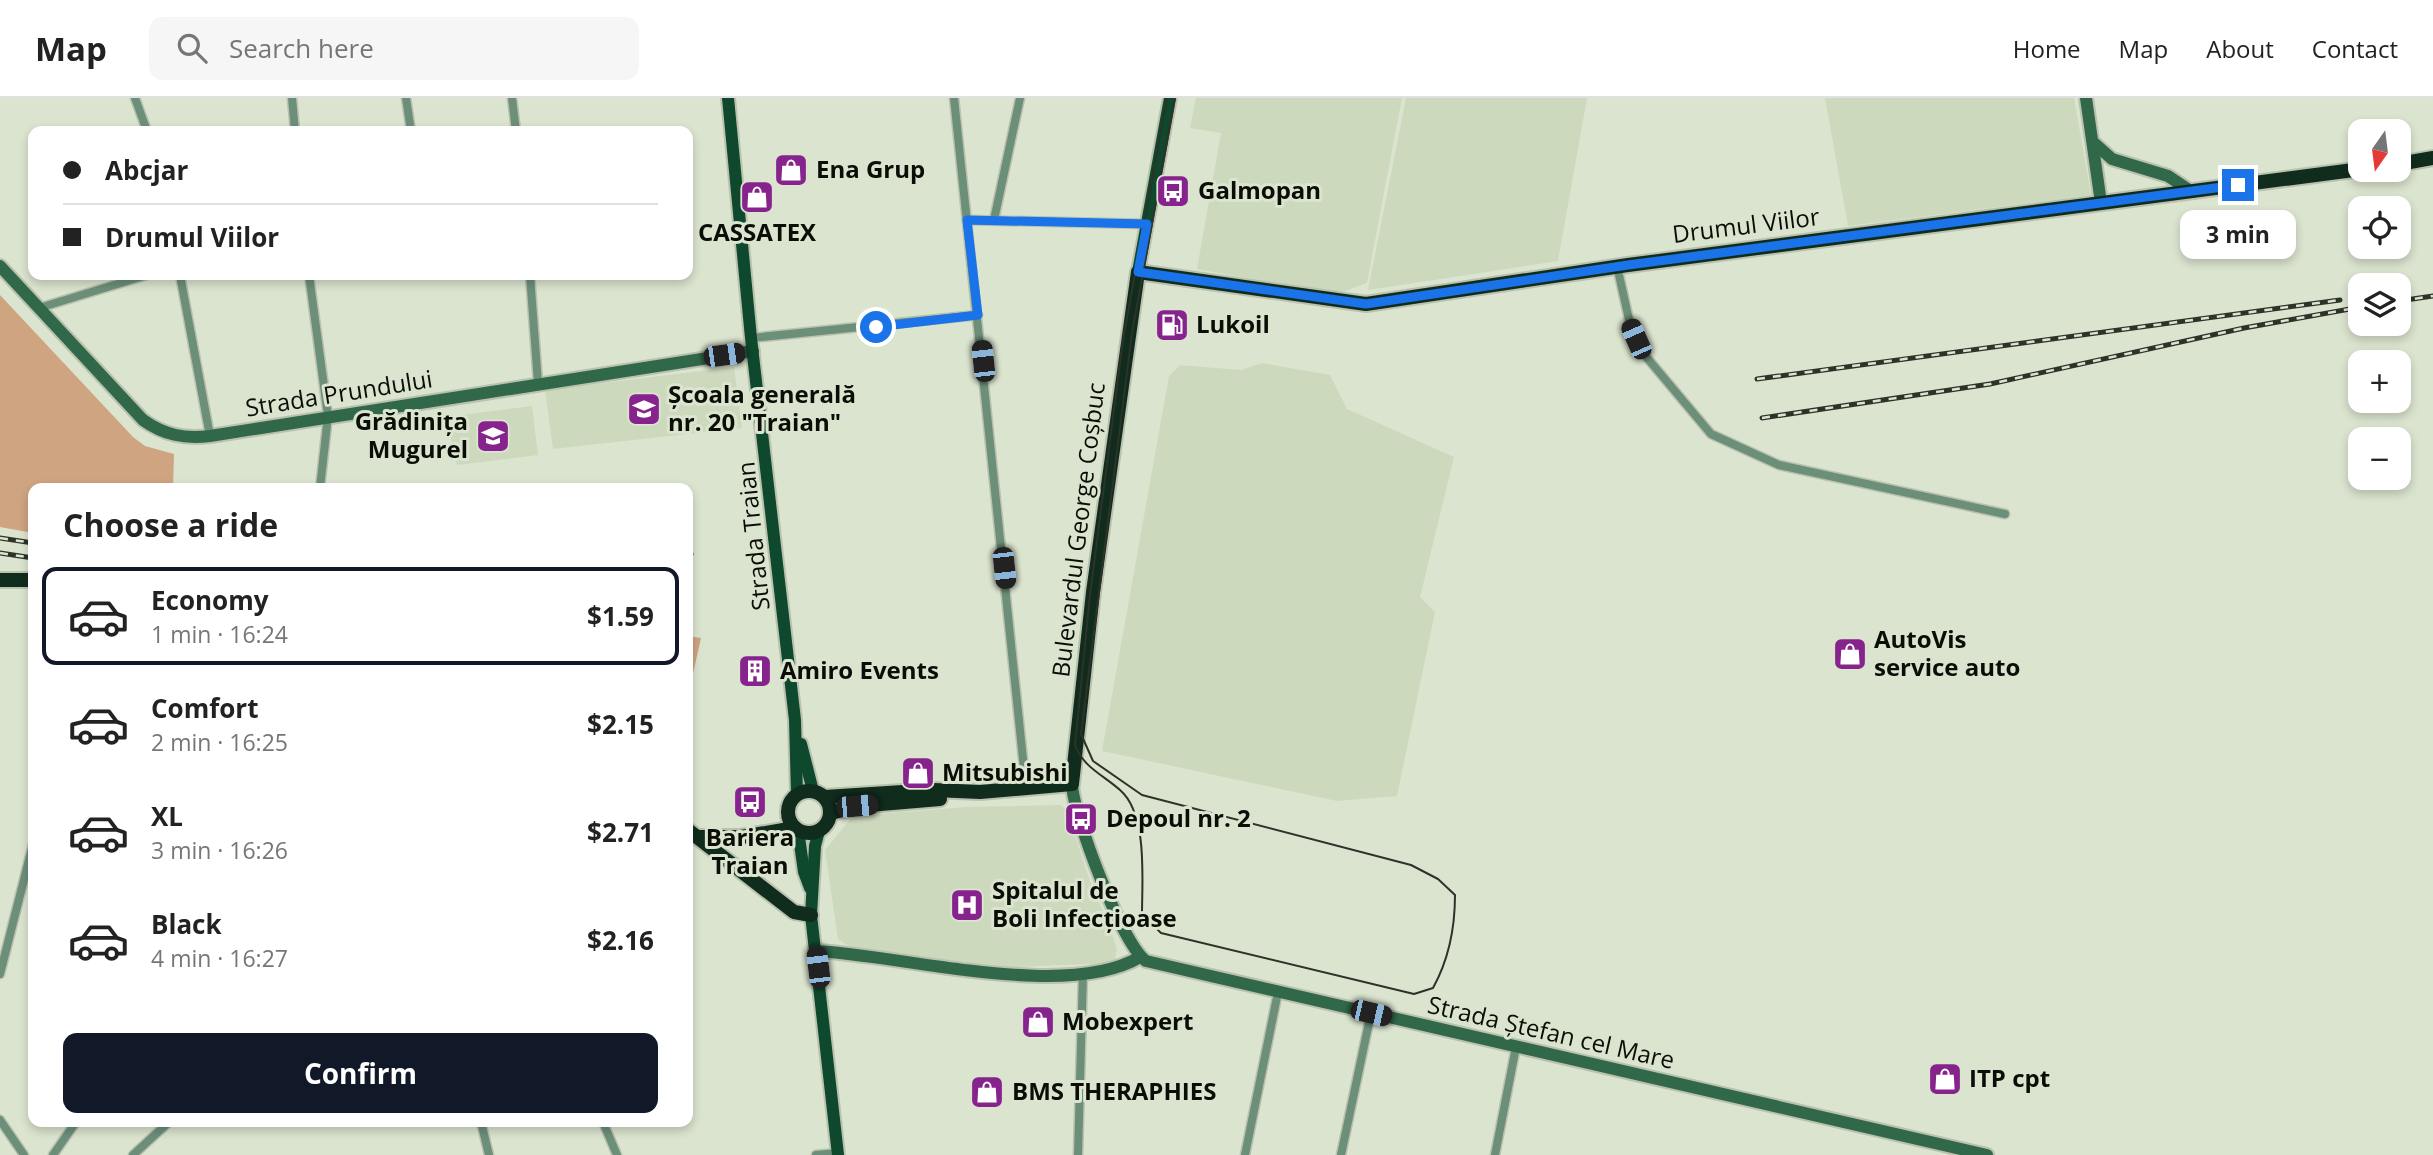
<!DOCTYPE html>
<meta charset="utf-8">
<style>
body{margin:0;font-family:"Open Sans",sans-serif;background:#f6f6f6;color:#222;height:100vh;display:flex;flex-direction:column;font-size:26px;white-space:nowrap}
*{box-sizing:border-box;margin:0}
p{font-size:23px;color:#767676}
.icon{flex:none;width:38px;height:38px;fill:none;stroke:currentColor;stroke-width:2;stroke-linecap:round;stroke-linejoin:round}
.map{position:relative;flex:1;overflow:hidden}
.drawer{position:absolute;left:28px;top:385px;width:665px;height:644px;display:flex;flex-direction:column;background:#fff;border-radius:14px;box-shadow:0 4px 10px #0003}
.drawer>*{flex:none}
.hud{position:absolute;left:28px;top:28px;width:665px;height:154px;border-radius:14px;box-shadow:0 4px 10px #0003;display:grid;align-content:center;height:154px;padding:0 35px;background:#fff}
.needle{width:46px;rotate:194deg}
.buttons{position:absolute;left:2348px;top:21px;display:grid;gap:14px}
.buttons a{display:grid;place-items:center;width:63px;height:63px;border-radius:14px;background:#fff;box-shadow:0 4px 10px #0003;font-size:35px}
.end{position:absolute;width:32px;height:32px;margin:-16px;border:9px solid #1a73e8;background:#fff;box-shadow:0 0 0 4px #fff}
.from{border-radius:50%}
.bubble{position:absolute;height:49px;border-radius:14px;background:#fff;box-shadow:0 4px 10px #0003;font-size:23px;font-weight:700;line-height:49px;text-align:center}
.car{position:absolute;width:21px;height:42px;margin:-21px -10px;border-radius:9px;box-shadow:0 0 5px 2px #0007;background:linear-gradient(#222 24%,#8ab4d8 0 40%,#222 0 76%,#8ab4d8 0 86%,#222 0)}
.hud b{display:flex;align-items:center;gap:24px;height:66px;font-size:26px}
.hud b+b{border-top:2px solid #e0e0e0}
.hud i{width:18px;height:18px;background:#222}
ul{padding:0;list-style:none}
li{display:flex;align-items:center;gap:21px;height:98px;margin:0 14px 10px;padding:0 21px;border:4px solid transparent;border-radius:14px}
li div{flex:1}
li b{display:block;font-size:26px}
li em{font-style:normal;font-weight:700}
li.current{border-color:#111827}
li>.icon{width:63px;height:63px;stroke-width:1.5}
h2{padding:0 35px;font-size:32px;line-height:84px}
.cta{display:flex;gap:14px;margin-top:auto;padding:14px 35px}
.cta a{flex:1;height:80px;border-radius:14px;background:#111827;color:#fff;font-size:28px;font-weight:700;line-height:80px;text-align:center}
header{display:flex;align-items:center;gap:42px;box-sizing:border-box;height:98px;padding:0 35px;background:#fff;border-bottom:2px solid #e0e0e0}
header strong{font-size:33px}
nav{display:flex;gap:38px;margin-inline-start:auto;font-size:24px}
.search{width:490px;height:63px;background:#f6f6f6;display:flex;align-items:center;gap:18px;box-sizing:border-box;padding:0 24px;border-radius:14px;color:#767676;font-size:26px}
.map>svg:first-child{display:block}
.built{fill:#cdd9bd}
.green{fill:#cfa480}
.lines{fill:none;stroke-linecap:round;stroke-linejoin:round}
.street-casing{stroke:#bac2af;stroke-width:11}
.secondary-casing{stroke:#bac2af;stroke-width:16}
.primary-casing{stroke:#bac2af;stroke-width:16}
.highway-casing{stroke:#bac2af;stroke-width:18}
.street{stroke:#6c8f7a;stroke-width:8}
.secondary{stroke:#31684a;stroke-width:12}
.primary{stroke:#0e492e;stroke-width:12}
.highway{stroke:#102c1d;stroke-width:14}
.tram{stroke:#2e3229;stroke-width:2}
.rail-casing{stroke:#2e3229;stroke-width:5}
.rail{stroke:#dbe4cf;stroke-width:2.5;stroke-dasharray:8;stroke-linecap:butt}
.route{stroke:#1a73e8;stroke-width:9}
.labels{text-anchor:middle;stroke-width:6;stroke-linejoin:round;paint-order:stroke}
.poi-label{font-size:24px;font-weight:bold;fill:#0b0e07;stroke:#dbe4cf;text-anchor:start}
.street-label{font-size:24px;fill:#0b0e07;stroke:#dbe4cf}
</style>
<header>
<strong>Map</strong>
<div class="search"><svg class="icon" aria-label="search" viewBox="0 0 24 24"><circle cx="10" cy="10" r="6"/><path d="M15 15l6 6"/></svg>Search here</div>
<nav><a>Home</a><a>Map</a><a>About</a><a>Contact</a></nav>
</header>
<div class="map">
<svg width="2433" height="1057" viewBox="0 0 2433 1057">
<rect width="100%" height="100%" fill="#dbe4cf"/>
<!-- built -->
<g class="built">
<path d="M1196,0H1402L1367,185L1337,196L1197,171L1221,35L1190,30Z"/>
<path d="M1406,0H1587L1558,163L1368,192Z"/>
<path d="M1825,0H2074L2091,97L1848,128Z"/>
<path d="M1262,265L1330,277L1347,311L1454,359L1420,499L1435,514L1397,698L1337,703L1102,653L1169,278L1180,267L1241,272Z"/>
<path d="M734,269L742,330L553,351L545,292Z"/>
<path d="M532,308L538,357L457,367L446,319Z"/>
<path d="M1061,707L1068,714L1087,775L1113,839L1117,852L1114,865L1013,869L855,852L838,841L825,752L853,718L966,709Z"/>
</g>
<!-- green -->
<g class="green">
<path d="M0,197L133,339L145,348L174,356L173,390H33V435L0,429Z"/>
<path d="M688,538L701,540L688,598Z"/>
</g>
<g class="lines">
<!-- street casing -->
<g class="street-casing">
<g id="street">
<path d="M135,0L147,33"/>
<path d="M292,0L295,33"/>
<path d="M406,0L411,33"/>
<path d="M512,0L516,33"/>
<path d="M954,0L1026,690"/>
<path d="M967,122L1147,126"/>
<path d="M994,122L1020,0"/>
<path d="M1617,168L1630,226L1643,255L1711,336L1779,367L2005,416"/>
<path d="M180,177L210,338"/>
<path d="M309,177L328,318L320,390"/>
<path d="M530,177L538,285"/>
<path d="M39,210L147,177"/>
<path d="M751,240L978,217"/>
<path d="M0,876L33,746"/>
<path d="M0,1022L24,1057"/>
<path d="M481,1024L489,1057"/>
<path d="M603,1024L617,1057"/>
<path d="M53,1057L76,1024"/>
<path d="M133,1057L169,1024"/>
<path d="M816,1057L837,1055"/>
<path d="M1078,1057L1083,875"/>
<path d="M1245,1057L1278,894"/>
<path d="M1341,1057L1371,915"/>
<path d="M1495,1057L1516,949"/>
</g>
</g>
<!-- secondary casing -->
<g class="secondary-casing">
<g id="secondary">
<path d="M2086,0L2101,105"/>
<path d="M2094,45L2112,61L2168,78L2192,94"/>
<path d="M0,168L143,322C164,337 184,341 210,338L753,253"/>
<path d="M1072,686C1073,717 1122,846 1146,863L1987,1057"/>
<path d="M816,853C902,857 1066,903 1140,859"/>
</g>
</g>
<!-- primary casing -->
<g class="primary-casing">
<g id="primary">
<path d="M728,0L751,240L795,622L797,696"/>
<path d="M1138,174L1170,0"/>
<path d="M801,646L813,693"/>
<path d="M798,732L804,774L810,790"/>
<path d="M819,733L815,748L811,817L838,1057"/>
</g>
</g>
<!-- highway casing -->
<g class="highway-casing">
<g id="highway">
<path d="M2399,66L2433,60"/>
<path d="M0,482H33"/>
<circle cx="809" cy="714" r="21"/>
<path d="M825,699L934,692L980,694L1072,686L1093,494L1138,174L1366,206L1628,167L2361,71"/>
<path d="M831,715L857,708L940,701"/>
<path d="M688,732L794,814L811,817"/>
<path d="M699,739H741L795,730"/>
</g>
</g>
<!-- street -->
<use href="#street" class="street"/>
<!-- secondary -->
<use href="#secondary" class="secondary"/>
<!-- primary -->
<use href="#primary" class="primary"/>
<!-- highway -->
<use href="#highway" class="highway"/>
<!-- tram -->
<path class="tram" d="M1167,0L1123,242L1090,497L1075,647C1084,670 1102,676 1120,692C1148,716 1142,782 1142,816L1161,835L1414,896L1433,890C1449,861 1455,830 1455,797L1438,781L1411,767L1142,697L1093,663L1081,636L1132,235L1175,0"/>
<!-- rail casing -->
<g class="rail-casing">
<g id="rail">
<path d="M2399,203L2433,198"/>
<path d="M1757,281L2340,202"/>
<path d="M1762,320L1990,286L2244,230L2361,209"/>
<path d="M0,440L33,445"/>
<path d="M0,455L33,460"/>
<path d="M688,456H691"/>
</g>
</g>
<!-- rail -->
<use href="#rail" class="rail"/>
</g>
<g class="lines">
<!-- route -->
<path class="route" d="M876,229L978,217L967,122L1147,126L1138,174L1366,206L1628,167L2238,87"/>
</g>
<!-- icons -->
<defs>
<g id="shop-square" transform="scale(1.75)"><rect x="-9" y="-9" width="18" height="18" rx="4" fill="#86238c" stroke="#dbe4cf"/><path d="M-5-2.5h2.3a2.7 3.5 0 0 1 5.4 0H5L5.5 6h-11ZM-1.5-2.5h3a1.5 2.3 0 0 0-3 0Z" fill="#fff"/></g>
<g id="bus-square" transform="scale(1.75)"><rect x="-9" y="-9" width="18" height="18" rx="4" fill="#86238c" stroke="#dbe4cf"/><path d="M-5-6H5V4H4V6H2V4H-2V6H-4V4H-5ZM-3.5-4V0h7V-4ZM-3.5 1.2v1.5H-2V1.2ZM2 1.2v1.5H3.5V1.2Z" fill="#fff"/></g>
<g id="fuel-square" transform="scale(1.75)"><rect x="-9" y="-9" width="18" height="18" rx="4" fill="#86238c" stroke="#dbe4cf"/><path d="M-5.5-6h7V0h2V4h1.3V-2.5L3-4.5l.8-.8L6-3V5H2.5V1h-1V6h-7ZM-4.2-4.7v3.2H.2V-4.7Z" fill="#fff"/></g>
<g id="school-square" transform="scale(1.75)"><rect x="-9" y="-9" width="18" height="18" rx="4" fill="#86238c" stroke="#dbe4cf"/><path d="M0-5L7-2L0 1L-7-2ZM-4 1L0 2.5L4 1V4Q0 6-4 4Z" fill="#fff"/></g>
<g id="building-square" transform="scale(1.75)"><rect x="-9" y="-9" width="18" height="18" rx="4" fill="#86238c" stroke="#dbe4cf"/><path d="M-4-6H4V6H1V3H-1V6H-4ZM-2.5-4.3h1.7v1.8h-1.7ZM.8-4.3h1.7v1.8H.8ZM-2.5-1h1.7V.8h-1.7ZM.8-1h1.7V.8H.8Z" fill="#fff"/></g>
<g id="hospital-square" transform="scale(1.75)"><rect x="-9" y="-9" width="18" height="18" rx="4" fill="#86238c" stroke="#dbe4cf"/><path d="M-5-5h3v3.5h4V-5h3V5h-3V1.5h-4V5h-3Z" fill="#fff"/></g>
</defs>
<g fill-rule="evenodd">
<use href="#shop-square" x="791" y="72"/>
<use href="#bus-square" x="1173" y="93"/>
<use href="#shop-square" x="757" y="99"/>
<use href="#fuel-square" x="1172" y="227"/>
<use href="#school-square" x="644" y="311"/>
<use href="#school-square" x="493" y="338"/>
<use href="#shop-square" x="1850" y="556"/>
<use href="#building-square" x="755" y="573"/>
<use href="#shop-square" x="918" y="675"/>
<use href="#bus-square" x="750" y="704"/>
<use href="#bus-square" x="1081" y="721"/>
<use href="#hospital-square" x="967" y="807"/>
<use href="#shop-square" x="1038" y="924"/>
<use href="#shop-square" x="1945" y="981"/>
<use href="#shop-square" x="987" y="994"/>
</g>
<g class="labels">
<!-- poi labels -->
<g class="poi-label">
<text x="816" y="80">Ena Grup</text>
<text x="1198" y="101">Galmopan</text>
<text x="757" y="143" text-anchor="middle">CASSATEX</text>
<text x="1196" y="235">Lukoil</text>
<text x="668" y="305">Școala generală<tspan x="668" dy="28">nr. 20 "Traian"</tspan></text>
<text x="468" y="332" text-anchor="end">Grădinița<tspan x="468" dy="28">Mugurel</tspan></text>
<text x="1874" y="550">AutoVis<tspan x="1874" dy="28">service auto</tspan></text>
<text x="780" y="581">Amiro Events</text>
<text x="942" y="683">Mitsubishi</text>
<text x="1106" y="729">Depoul nr. 2</text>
<text x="750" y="748" text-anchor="middle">Bariera<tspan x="750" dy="28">Traian</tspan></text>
<text x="992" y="801">Spitalul de<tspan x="992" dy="28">Boli Infecțioase</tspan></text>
<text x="1062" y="932">Mobexpert</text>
<text x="1969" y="989">ITP cpt</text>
<text x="1012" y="1002">BMS THERAPHIES</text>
</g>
<!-- street labels -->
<g class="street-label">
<text transform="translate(1746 128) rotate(-7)" y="8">Drumul Viilor</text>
<text transform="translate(339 296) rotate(-9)" y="8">Strada Prundului</text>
<text transform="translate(1079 432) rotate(-83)" y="8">Bulevardul George Coșbuc</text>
<text transform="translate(754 438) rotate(-96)" y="8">Strada Traian</text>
<text transform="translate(1551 935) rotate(13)" y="8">Strada Ștefan cel Mare</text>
</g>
</g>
</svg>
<div class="buttons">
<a><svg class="needle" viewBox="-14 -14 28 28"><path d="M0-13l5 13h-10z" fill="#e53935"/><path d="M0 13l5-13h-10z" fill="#767676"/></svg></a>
<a><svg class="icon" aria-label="locate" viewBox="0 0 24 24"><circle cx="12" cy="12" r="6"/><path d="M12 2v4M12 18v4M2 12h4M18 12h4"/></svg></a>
<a><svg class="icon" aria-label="layers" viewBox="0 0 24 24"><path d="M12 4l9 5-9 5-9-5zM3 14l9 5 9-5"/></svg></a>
<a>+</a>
<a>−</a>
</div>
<i class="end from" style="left:876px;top:229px"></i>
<i class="end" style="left:2238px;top:87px"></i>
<div class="bubble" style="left:2180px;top:112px;width:116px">3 min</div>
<i class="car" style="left:1636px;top:241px;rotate:336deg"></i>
<i class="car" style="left:724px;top:257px;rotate:82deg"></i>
<i class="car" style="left:983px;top:263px;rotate:354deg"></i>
<i class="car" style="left:1004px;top:470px;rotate:174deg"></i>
<i class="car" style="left:857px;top:708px;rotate:85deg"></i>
<i class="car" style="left:818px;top:869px;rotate:353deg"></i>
<i class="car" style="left:1371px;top:915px;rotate:103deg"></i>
<div class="hud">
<b><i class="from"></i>Abcjar</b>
<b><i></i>Drumul Viilor</b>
</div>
<section class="drawer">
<h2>Choose a ride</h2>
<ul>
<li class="current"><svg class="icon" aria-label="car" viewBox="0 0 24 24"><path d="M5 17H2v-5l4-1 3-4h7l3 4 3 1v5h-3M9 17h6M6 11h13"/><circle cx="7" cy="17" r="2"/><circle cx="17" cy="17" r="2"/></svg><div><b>Economy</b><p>1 min · 16:24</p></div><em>$1.59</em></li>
<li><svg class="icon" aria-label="car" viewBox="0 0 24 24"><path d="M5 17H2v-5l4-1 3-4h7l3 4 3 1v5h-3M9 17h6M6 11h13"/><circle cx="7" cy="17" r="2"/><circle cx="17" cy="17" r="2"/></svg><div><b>Comfort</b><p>2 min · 16:25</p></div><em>$2.15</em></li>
<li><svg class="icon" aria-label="car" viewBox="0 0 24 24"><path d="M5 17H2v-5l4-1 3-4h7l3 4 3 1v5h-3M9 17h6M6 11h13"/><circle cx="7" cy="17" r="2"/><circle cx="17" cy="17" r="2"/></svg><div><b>XL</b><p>3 min · 16:26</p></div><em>$2.71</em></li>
<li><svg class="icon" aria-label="car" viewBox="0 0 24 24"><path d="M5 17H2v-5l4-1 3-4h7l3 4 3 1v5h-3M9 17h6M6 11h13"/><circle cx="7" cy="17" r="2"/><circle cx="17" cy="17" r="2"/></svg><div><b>Black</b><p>4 min · 16:27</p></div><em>$2.16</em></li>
</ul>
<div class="cta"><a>Confirm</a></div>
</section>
</div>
